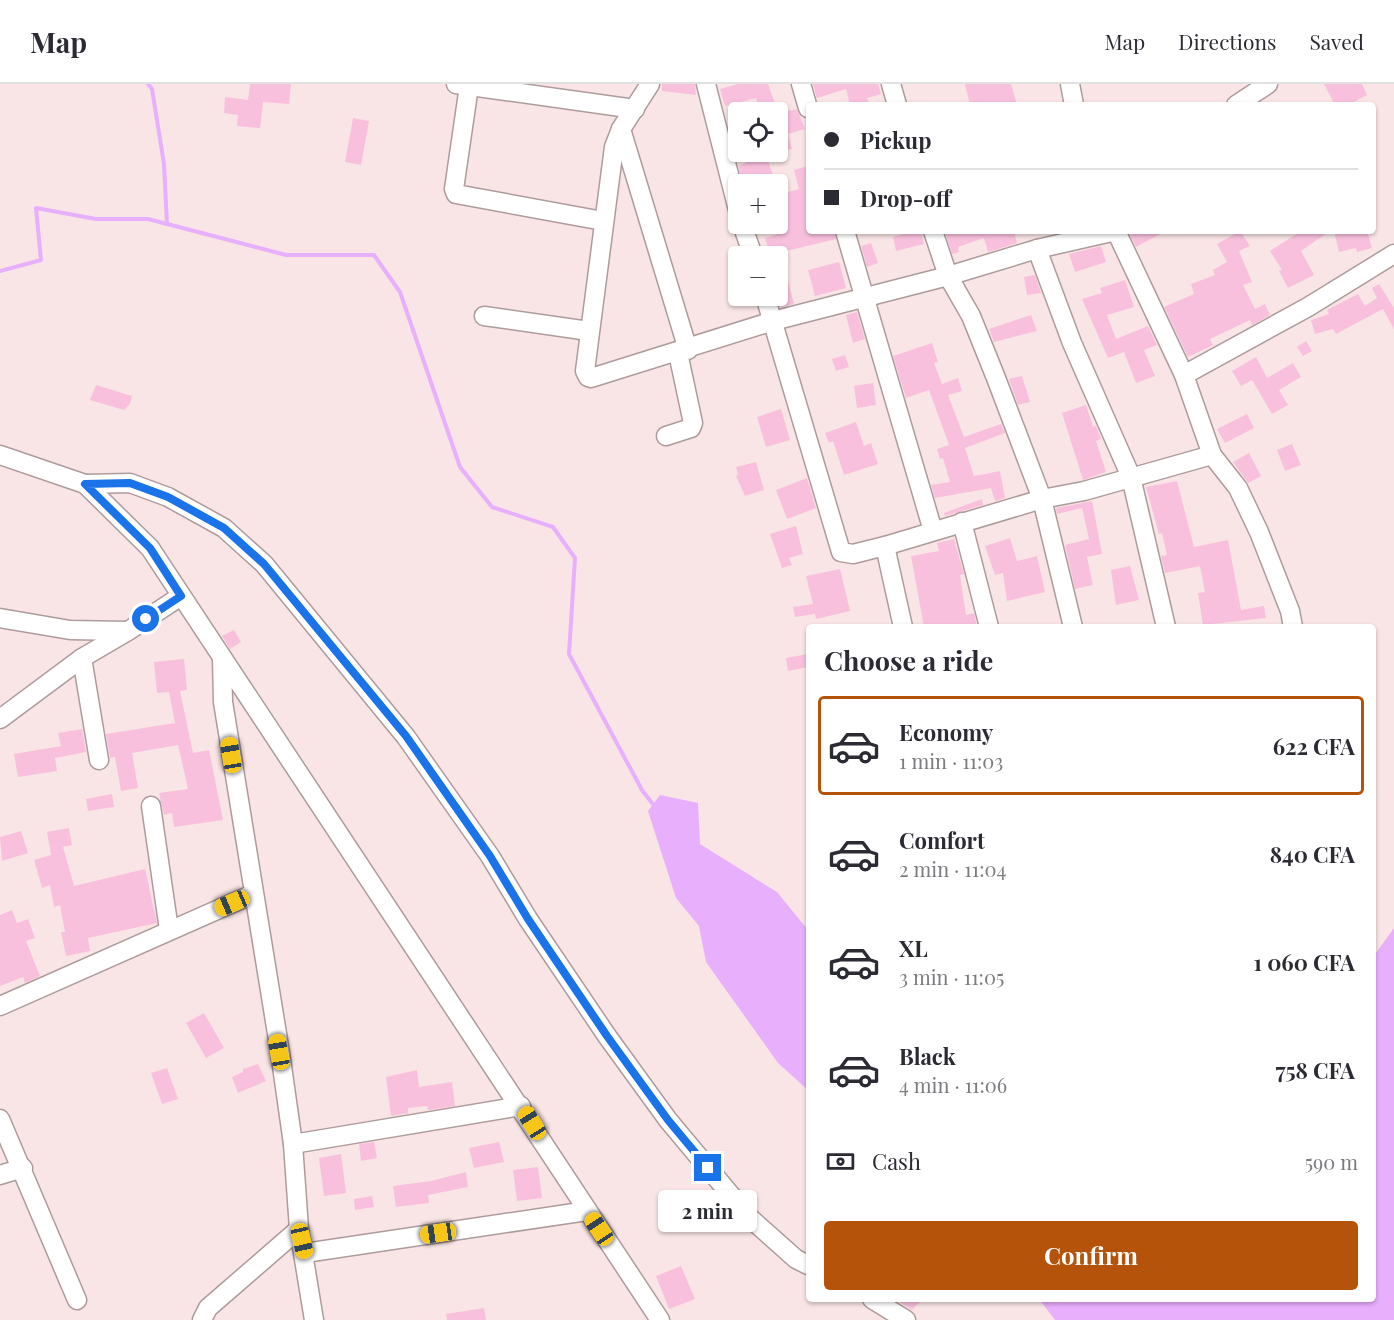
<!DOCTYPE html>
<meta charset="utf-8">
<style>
body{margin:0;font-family:"Playfair Display",serif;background:#f7f7f7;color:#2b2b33;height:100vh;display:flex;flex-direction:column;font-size:22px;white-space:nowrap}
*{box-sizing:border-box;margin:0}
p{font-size:20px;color:#7c7c81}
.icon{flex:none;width:33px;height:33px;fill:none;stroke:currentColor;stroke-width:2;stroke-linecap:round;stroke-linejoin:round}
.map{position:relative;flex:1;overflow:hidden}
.sheet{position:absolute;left:806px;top:540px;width:570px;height:678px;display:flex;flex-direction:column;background:#fff;border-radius:6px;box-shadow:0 2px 4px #0004}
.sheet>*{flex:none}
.top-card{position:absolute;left:806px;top:18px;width:570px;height:132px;border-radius:6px;box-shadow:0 2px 4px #0004;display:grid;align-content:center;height:132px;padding:0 18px;background:#fff}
.buttons{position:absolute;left:728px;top:18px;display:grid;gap:12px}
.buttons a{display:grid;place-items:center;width:60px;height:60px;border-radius:6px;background:#fff;box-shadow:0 2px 4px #0004;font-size:30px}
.end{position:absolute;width:27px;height:27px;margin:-14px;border:8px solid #1a73e8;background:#fff;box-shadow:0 0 0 3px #fff}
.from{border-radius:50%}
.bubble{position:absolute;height:42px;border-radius:6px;background:#fff;box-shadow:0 2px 4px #0004;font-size:20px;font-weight:700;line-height:42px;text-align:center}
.car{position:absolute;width:18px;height:36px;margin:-18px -9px;border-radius:8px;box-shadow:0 0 4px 2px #0007;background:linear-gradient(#f5c518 24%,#345 0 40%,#f5c518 0 76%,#345 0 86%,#f5c518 0)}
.top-card b{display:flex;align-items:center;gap:21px;height:57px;font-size:22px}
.top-card b+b{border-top:2px solid #e1e1e2}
.top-card i{width:15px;height:15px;background:#2b2b33}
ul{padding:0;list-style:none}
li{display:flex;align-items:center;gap:18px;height:99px;margin:0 12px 9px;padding:0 6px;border:3px solid transparent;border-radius:6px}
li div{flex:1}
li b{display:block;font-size:22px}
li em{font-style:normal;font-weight:700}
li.on{border-color:#b45309}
li>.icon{width:54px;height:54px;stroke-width:1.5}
h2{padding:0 18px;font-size:27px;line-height:72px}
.pay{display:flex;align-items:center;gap:15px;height:66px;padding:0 18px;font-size:22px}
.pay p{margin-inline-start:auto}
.action{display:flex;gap:12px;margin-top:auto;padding:12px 18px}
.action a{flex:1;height:69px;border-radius:6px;background:#b45309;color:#fff;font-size:24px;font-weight:700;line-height:69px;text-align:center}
header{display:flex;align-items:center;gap:36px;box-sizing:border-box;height:84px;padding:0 30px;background:#fff;border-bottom:2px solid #e1e1e2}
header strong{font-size:28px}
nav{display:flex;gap:33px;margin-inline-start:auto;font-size:21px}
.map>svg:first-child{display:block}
.water{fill:#e8affd}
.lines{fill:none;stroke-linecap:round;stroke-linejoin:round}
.stream{stroke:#e8affd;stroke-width:4}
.building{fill:#f9c0dd}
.minor-casing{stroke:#ae9b9b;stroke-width:21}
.minor{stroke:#fff;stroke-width:18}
.route{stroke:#1a73e8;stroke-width:8}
</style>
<header>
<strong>Map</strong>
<nav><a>Map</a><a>Directions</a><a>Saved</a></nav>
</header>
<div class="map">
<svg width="1394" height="1236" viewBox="0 0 1394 1236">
<rect width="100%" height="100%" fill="#f9e5e5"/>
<!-- water -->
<g class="water">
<path d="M660,711L698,719L700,760L777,808L808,846V1006L778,979L706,878L699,842L676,814L648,727Z"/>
<path d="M1394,844V1236H1055L1039,1215H1372L1373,873Z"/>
</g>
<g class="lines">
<!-- stream -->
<g class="stream">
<path d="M148,0L152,5L164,80L167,140"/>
<path d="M0,187L41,176L36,124L96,135H148L286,171H374L400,208L460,383L492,423L553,443L575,474L569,570L642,706L655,723"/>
</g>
</g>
<!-- building -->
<g class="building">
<path d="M250,0H291L289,20L263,18L260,44L237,42L238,31L224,29L225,13L248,16Z"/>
<path d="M662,0H695L696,11L662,7Z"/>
<path d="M738,0H768L778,28H761L756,14L725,22L720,5Z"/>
<path d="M813,0H878L881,10L867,14L870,21H850L846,5L817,14Z"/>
<path d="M965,0H1011L1017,21H970Z"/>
<path d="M1324,0H1362L1367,11L1348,21H1335Z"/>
<path d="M797,25L805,45L788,50L792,65L777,69V30Z"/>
<path d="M353,34L369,37L361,81L345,78Z"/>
<path d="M742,68H765L776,100H743L738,82L746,79Z"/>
<path d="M808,82V147H834L836,155L770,171L765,154L776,151L773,140H777V111L799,105L794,86Z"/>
<path d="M915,147H921L924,160L896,167L893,153Z"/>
<path d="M950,147H1014L1017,159L988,168L984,154L958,163L959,168L952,170L945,148Z"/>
<path d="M1141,147H1166L1136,163L1130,151Z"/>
<path d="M1240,147L1250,162L1239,167L1252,198L1243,201L1255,225L1265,220L1270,231L1252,241L1250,236L1210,255L1213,261L1188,273L1164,223L1194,210L1191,200L1215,191L1213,186L1227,178L1217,160Z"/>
<path d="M1301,147H1330L1301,167L1314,191L1288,204L1279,187L1282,186L1270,167Z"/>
<path d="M1334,147H1367L1372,164L1357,168L1356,164L1339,168Z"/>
<path d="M871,159L878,179L867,183L861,162Z"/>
<path d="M1101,162L1106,178L1075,188L1069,170Z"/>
<path d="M839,178L846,204L815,212L808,186Z"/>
<path d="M786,189L794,220L781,223L777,192Z"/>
<path d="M1035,191L1041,209L1027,211L1024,193Z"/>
<path d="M1125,196L1134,223L1107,231L1116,255L1148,242L1157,261L1144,266L1155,292L1136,299L1124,268L1108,274L1082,215L1102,209L1100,204Z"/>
<path d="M1379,200L1394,224V245L1383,225L1336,250L1333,245L1315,250L1311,236L1329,230L1327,226L1358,210L1365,222L1377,214L1372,204Z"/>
<path d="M857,228L865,255L853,259L846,231Z"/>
<path d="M1031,231L1037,247L994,258L989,245Z"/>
<path d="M1306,257L1312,267L1303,272L1297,263Z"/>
<path d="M932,259L938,278L934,279L942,300L958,294L962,307L948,311L964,353L1001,340L1005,349L965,364L974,392L1000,387L1005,414L995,417L991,404L935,414L931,401L950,398L943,374L940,375L937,365L949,361L929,306L906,314L893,272Z"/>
<path d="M845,271L849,283L836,287L832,275Z"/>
<path d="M1256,273L1267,294L1293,279L1301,293L1279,306L1288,321L1272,330L1252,296L1241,302L1232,287Z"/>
<path d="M1022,292L1030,318L1018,321L1009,295Z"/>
<path d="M873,299L876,321L857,324L854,302Z"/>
<path d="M96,301L132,312L130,320L124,326L90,316Z"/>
<path d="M1086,321L1093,343L1096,342L1101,355L1096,357L1106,388L1083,396L1062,329Z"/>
<path d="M781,325L790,356L766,363L757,333Z"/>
<path d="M1247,330L1254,344L1225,359L1217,345Z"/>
<path d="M856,338L864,362L871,359L878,380L844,391L833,357L829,359L825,349Z"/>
<path d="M1292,360L1301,381L1285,387L1277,366Z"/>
<path d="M1249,369L1261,392L1248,399L1233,378Z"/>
<path d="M756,378L764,406L745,412L736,392L738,390L736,383Z"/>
<path d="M807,394L816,424L787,435L776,406Z"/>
<path d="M1177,397L1194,463L1228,456L1241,526L1264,522L1266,534L1203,541L1198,509L1205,508L1200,482L1165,489L1161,472L1167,471L1162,449L1159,450L1146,403Z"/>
<path d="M982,415L983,421L945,432L944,429Z"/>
<path d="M1092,417L1102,470L1087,473L1093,501L1075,505L1065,461L1089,455L1082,424L1057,430L1056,424Z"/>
<path d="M796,442L803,470L789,474L792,481L782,484L770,450Z"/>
<path d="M1010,454L1017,477L1037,472L1045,508L1007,517L1003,489L995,491L985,462Z"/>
<path d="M954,455L964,490L960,491L966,531L974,529L977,543H924L911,472L939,467L937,459Z"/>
<path d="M1130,482L1139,516L1116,521L1111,486Z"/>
<path d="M840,485L850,527L816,535L815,530L795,533L793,523L813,520L806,492Z"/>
<path d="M234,546L241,558L230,565L222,552Z"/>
<path d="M808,570V583L788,587L786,574Z"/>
<path d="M184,575L187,606L180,607L193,669L209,666L223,736L174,743L172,729L164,731L159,709L188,705L178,661L132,669L138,704L121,707L115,673L110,674L106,650L175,639L169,608L157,609L154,578Z"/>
<path d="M82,645L86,668L55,674L57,687L18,693L14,670L61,662L58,649Z"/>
<path d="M112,710L114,723L88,727L86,715Z"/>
<path d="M69,744L72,761L63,763L74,802L145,785L157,839L88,854L90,867L66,872L61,848H65L60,821L54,823L50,801L42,804L34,776L51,771L47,748Z"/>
<path d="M21,747L28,769L2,777L0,753Z"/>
<path d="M12,826L17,839L28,835L35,854L26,857L40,892L25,899L23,893L0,902V831Z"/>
<path d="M204,929L224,964L206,974L186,939Z"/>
<path d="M258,980L266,997L238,1009L232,993L243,988V985Z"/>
<path d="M167,984L178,1015L162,1020L151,989Z"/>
<path d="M417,986L419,1003L452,998L455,1022L428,1026L427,1022L408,1024V1029L391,1032L386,993Z"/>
<path d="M374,1058L377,1074L361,1077L359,1060Z"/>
<path d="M499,1058L504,1078L474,1084L469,1064Z"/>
<path d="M341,1070L346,1109L324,1112L319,1074Z"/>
<path d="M538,1083L542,1114L517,1117L513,1086Z"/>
<path d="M466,1088L468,1103L428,1111L429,1119L396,1123L393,1102L431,1097Z"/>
<path d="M372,1112L374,1123L355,1126L354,1115Z"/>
<path d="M681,1182L695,1215L669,1225L656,1192Z"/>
<path d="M895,1215H923L912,1226Z"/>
<path d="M484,1224L486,1236H447L446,1230Z"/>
</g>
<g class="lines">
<!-- minor casing -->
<g class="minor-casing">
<g id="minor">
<path d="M456,0L635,25"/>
<path d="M650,0L621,45L614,63L585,287L588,293L591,294L773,237L948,192L1037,165L1116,147L1184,291L1212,371L1238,404L1259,448L1290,527L1293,543"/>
<path d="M706,0L738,126"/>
<path d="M801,0L808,24"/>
<path d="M891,0L897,21"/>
<path d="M1070,0L1074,21"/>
<path d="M469,2L454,105L456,110L603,137"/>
<path d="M1236,21L1268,0"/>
<path d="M621,45L688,266"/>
<path d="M742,140L753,172"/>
<path d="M845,147L933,447"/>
<path d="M933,147L948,192L971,232L996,294L1042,415L1073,543"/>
<path d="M1037,165L1072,259L1131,393L1166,543"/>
<path d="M765,212L841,468L853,470L885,462L1042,415L1084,407L1212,371"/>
<path d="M484,232L589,247"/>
<path d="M1184,291L1308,223L1394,170"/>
<path d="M666,352L691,344L693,339L678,269"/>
<path d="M0,371L85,400L150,464L660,1236"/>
<path d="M85,400L130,399L168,413L224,444L264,480L406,653L490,772L528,835L607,952L668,1036L750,1134L796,1175L808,1181"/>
<path d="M962,438L989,543"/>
<path d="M885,462L903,543"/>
<path d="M0,534L70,546L127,547"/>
<path d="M82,574L99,676"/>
<path d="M222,574L223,618L280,968L293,1060L299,1145L314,1236"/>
<path d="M0,635L82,574L128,547L181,512"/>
<path d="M151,722L169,846"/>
<path d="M0,922L253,810"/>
<path d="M0,1035L77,1216"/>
<path d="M293,1060L521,1022"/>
<path d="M0,1091L23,1084"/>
<path d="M305,1169L587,1127"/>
<path d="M872,1215L906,1236"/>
<path d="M202,1236L208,1224L299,1145"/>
</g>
</g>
<!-- minor -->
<use href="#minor" class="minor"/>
</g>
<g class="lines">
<!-- route -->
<path class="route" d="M146,535L181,512L150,464L85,400L130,399L168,413L224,444L264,480L406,652L490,772L528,835L607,952L668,1036L708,1084"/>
</g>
</svg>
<div class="buttons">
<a><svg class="icon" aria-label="locate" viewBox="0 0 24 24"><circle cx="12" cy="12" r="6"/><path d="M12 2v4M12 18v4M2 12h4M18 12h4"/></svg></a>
<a>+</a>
<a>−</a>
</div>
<i class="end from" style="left:146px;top:535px"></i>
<i class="end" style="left:708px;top:1084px"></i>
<div class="bubble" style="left:658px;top:1106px;width:99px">2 min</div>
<i class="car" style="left:231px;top:671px;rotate:351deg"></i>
<i class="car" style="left:232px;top:819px;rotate:247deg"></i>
<i class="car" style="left:279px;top:968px;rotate:350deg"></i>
<i class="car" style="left:532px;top:1039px;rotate:328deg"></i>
<i class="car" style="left:599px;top:1145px;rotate:326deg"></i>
<i class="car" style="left:438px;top:1149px;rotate:262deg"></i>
<i class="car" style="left:302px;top:1157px;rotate:167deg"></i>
<div class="top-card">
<b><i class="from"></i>Pickup</b>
<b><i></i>Drop-off</b>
</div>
<section class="sheet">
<h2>Choose a ride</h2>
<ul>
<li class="on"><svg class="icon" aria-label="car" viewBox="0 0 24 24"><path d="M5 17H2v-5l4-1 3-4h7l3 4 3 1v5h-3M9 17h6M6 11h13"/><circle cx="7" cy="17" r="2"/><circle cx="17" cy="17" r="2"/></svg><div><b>Economy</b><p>1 min · 11:03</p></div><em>622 CFA</em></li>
<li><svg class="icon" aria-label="car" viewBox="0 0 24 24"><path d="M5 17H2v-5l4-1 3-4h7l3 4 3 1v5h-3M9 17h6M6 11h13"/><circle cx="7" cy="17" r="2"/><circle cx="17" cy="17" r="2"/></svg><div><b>Comfort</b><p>2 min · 11:04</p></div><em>840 CFA</em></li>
<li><svg class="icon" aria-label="car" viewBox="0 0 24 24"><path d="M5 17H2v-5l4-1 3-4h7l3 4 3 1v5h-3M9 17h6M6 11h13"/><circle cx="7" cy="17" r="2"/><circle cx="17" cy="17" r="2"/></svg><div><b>XL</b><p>3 min · 11:05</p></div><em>1 060 CFA</em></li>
<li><svg class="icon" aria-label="car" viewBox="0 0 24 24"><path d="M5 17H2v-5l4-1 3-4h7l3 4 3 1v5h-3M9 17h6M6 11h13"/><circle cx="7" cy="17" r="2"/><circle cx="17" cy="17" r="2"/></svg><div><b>Black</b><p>4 min · 11:06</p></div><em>758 CFA</em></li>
</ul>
<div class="pay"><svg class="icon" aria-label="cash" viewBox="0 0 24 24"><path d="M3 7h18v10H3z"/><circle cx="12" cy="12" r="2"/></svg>Cash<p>590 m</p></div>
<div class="action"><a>Confirm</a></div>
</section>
</div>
